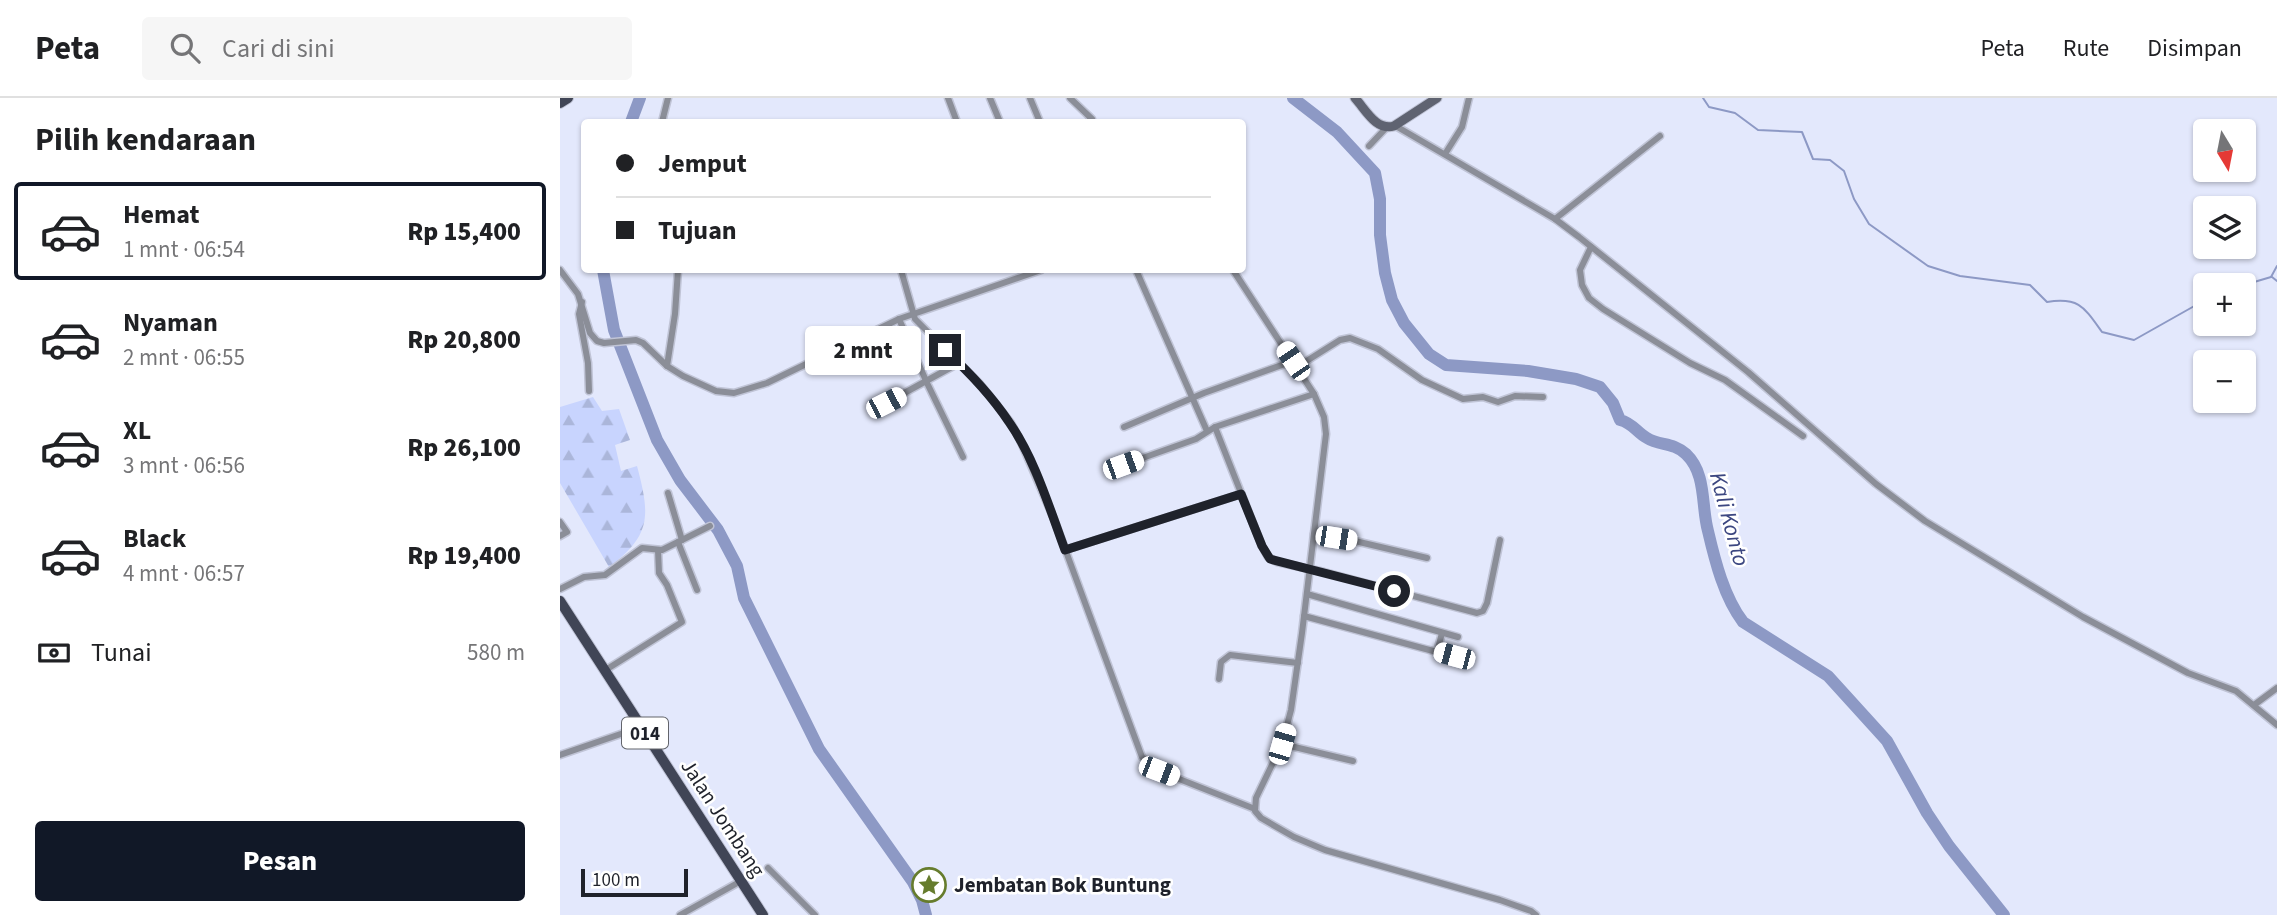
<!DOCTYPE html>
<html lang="id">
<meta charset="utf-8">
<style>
body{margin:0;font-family:"Source Sans 3",sans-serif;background:#f6f6f6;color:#202124;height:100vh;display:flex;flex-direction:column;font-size:26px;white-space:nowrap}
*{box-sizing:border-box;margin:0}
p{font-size:23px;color:#757577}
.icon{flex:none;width:38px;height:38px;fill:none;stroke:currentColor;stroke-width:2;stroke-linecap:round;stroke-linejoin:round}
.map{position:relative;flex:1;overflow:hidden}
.details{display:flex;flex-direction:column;background:#fff;width:560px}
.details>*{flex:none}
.top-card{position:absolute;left:21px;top:21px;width:665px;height:154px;border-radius:7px;box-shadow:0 2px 5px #0004;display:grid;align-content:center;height:154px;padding:0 35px;background:#fff}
.needle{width:46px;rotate:170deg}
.fabs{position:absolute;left:1633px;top:21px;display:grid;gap:14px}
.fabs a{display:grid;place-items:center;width:63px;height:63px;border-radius:7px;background:#fff;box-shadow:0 2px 5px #0004;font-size:35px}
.scale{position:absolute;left:21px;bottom:18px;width:107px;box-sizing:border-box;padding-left:7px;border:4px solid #1f222b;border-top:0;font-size:19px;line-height:24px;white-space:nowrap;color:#1f222b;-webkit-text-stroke:5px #fff;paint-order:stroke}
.end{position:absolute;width:32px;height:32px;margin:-16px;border:9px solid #1f222b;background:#fff;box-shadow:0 0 0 4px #fff}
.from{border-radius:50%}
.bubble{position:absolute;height:49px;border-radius:7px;background:#fff;box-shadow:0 2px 5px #0004;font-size:23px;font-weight:800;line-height:49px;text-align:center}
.car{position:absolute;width:21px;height:42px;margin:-21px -10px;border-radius:9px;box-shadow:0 0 5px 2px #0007;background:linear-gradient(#fff 24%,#345 0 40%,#fff 0 76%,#345 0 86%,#fff 0)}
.top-card b{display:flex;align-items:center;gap:24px;height:66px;font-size:26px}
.top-card b+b{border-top:2px solid #e0e0e0}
.top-card i{width:18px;height:18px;background:#202124}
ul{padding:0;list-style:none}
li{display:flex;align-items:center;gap:21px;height:98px;margin:0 14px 10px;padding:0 21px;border:4px solid transparent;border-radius:7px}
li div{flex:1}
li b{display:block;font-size:26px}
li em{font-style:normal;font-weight:800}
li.selected{border-color:#111827}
li>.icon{width:63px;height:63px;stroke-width:1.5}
h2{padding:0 35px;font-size:32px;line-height:84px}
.pay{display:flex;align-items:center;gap:18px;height:77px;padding:0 35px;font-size:26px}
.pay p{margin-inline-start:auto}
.primary-button{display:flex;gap:14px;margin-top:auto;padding:14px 35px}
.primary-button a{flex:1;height:80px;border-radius:7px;background:#111827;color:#fff;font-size:28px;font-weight:800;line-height:80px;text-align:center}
header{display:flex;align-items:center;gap:42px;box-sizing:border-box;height:98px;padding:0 35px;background:#fff;border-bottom:2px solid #e0e0e0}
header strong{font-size:33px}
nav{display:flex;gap:38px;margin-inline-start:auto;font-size:24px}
.search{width:490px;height:63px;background:#f6f6f6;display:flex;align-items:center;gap:18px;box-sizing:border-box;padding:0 24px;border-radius:7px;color:#757577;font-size:26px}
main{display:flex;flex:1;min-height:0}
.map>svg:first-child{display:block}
.forest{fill:url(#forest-firs)}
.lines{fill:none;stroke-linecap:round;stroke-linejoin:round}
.stream{stroke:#8d99c5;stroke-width:2}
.river{stroke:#8d99c5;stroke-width:12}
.street-casing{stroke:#c0c4d6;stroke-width:9}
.secondary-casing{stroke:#c0c4d6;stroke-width:11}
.primary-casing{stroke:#c0c4d6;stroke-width:12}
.street{stroke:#8b8e98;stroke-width:6}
.secondary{stroke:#5f6371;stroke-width:9}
.primary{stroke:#404556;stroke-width:10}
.route{stroke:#1f222b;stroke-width:9}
.labels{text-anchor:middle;stroke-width:5;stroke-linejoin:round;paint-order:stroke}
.shield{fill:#fff;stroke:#62646b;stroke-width:2}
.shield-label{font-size:19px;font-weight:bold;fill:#1f222b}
.street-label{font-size:21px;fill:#1f222b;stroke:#fff}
.poi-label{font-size:21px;font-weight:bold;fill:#1f222b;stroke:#fff;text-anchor:start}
.water-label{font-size:23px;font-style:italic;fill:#3c4781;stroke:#fff}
</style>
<header>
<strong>Peta</strong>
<div class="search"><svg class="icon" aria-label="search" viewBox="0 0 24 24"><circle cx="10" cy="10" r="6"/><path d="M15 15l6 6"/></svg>Cari di sini</div>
<nav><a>Peta</a><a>Rute</a><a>Disimpan</a></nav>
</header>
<main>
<section class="details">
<h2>Pilih kendaraan</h2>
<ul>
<li class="selected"><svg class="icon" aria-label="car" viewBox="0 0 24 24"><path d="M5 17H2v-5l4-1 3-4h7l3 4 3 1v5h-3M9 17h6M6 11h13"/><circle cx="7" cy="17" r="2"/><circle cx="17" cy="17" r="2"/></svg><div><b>Hemat</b><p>1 mnt · 06:54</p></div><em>Rp 15,400</em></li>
<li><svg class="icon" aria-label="car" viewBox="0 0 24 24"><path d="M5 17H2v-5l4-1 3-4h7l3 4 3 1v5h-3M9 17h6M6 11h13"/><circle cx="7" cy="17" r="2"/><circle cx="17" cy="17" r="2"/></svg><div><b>Nyaman</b><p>2 mnt · 06:55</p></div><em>Rp 20,800</em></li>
<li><svg class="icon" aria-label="car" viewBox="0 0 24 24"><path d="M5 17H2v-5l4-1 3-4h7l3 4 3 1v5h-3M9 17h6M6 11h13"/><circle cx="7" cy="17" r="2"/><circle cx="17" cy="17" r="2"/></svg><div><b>XL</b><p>3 mnt · 06:56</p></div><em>Rp 26,100</em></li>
<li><svg class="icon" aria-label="car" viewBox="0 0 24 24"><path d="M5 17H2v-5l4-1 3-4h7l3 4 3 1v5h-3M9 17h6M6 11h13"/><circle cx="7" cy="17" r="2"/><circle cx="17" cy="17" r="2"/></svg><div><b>Black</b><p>4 mnt · 06:57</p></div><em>Rp 19,400</em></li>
</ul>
<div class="pay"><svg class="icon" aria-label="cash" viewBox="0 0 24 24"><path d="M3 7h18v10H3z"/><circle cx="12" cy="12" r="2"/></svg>Tunai<p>580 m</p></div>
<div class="primary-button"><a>Pesan</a></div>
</section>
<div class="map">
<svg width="1717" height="817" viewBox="0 0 1717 817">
<defs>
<pattern id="forest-firs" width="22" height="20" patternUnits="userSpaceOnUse" patternTransform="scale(1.75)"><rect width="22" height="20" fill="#c8d4fe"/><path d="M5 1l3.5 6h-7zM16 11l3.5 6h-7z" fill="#abb6da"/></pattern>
</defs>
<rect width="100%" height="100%" fill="#e3e8fc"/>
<!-- forest -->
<path class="forest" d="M33,299L42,313L59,311L70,342L55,347L61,373L77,368C90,417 92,437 49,469L0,385V309Z"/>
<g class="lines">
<!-- stream -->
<g class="stream">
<path d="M1143,0L1149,9L1175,15L1198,32L1242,34L1253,61L1270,62L1284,73L1294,101L1309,126L1368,168L1400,178L1470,187L1487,204C1519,199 1524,209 1542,234L1574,242L1645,202"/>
<path d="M1711,179L1717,168"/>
<path d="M1712,179L1717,183"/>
<path d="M1684,187L1711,179"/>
</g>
<!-- river -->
<g class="river">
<path d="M733,0L777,34L815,75L820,101V137L825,175L832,202L844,225L869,256L886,267L968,273L1016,281L1040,289L1053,305L1060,322C1073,325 1077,335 1087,340C1100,348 1113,344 1126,356C1147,376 1141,408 1148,433C1155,463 1164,499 1183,524L1268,578L1327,643L1367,715L1389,748L1444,817"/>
<path d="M71,24L80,0"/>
<path d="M43,172L54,232L97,342L120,382L158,432L177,468L184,500L259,651L353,784L362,802L366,817"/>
</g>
<!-- street casing -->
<g class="street-casing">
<g id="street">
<path d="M388,0L397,24"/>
<path d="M430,0L440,24"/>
<path d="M470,0L480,24"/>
<path d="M510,0L532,21L528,24"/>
<path d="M102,24L108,0"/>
<path d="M834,27L995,121L1019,139L1188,274L1316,386L1365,423L1523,519L1628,575L1676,593L1717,627"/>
<path d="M809,48L826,30"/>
<path d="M885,56L902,29L909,0"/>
<path d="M995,121L1100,38"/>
<path d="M1031,149L1020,172L1022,187L1029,200L1043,211L1130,265L1165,282L1243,338"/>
<path d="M0,172L18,196L30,235L37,243L44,245L76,242L83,245L107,268L123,278L156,293L174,295L207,285L339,221L481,172"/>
<path d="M341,172L355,221L420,286L451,325L460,342L494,421L582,659L599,673L695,711"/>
<path d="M576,172L647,333"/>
<path d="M673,172L754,296L764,319L766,336L742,535L731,612L722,646L696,700L695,713L701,720L734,739L765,752L940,802L971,813L976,817"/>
<path d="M22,204L19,216L28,265L29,293"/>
<path d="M339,221L367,285L403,359"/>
<path d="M107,268L115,216L118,172"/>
<path d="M737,269L780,242L790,240L818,251L862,282L903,301L923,299L938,304L955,298L983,299"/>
<path d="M326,305L399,265"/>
<path d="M564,329L644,295L733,263"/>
<path d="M655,329L702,448L708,459L717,464L764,474L917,515L923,513L927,505L940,442"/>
<path d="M563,367L636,341L655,329L754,296"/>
<path d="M108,395L122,442"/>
<path d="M0,424L7,434L0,438"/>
<path d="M754,436L795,443L867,460"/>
<path d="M118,444L137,492"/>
<path d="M505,452L681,396"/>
<path d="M0,491L24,479L45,477L82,450L102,452L150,428"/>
<path d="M747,496L898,539"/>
<path d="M744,518L910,563"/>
<path d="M877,554L882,535"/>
<path d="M44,573L122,524L107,487L99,475L98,452"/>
<path d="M659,581L661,564L670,557L738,565"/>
<path d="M1694,607L1717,590"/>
<path d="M722,646L793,663"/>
<path d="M0,657L81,629"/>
<path d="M208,770L255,817"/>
<path d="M120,817L181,783"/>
</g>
</g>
<!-- secondary casing -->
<g class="secondary-casing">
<path id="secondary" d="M795,0C806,12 816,33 834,28L877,0"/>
</g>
<!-- primary casing -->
<g class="primary-casing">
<g id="primary">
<path d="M0,5L8,0"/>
<path d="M0,503L203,817"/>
</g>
</g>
<!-- street -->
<use href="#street" class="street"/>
<!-- secondary -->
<use href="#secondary" class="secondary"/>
<!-- primary -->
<use href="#primary" class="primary"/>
</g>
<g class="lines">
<!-- route -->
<path class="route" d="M385,252C409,274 431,297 449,324C475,361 489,409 505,452L681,396L702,448L710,461L834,493"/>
</g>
<!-- icons -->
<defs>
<g id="sight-ring" transform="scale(1.75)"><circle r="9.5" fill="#fff" stroke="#667c2d" stroke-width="1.5"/><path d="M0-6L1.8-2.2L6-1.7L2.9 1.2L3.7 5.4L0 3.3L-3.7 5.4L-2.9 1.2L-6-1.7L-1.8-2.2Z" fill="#667c2d"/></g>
</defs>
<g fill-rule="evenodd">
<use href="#sight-ring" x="369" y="787"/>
</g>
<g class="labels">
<!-- shield labels -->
<rect class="shield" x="62" y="619.5" width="46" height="31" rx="5"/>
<g class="shield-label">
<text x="85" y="642">014</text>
</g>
<!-- street labels -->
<g class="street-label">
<text transform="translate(163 720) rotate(57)" y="7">Jalan Jombang</text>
</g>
<!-- poi labels -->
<g class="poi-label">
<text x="394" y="794">Jembatan Bok Buntung</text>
</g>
<!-- water labels -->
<g class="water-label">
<text transform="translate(1170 421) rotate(75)" y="8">Kali Konto</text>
</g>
</g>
</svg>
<div class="fabs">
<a><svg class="needle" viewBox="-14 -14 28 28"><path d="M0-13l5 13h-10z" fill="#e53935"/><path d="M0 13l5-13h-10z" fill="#757577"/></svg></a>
<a><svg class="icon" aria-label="layers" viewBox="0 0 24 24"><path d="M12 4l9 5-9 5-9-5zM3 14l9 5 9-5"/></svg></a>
<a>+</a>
<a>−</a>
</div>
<div class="scale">100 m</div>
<i class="end from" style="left:834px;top:493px"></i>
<i class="end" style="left:385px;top:252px"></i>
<div class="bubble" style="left:245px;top:228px;width:116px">2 mnt</div>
<i class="car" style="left:733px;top:263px;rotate:326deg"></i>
<i class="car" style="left:326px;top:305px;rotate:63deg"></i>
<i class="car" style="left:563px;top:367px;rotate:70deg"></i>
<i class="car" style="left:776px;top:440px;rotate:99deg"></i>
<i class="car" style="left:894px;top:558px;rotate:285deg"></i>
<i class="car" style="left:722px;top:646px;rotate:16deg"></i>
<i class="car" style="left:599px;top:673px;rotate:111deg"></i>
<div class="top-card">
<b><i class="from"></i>Jemput</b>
<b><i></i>Tujuan</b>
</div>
</div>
</main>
